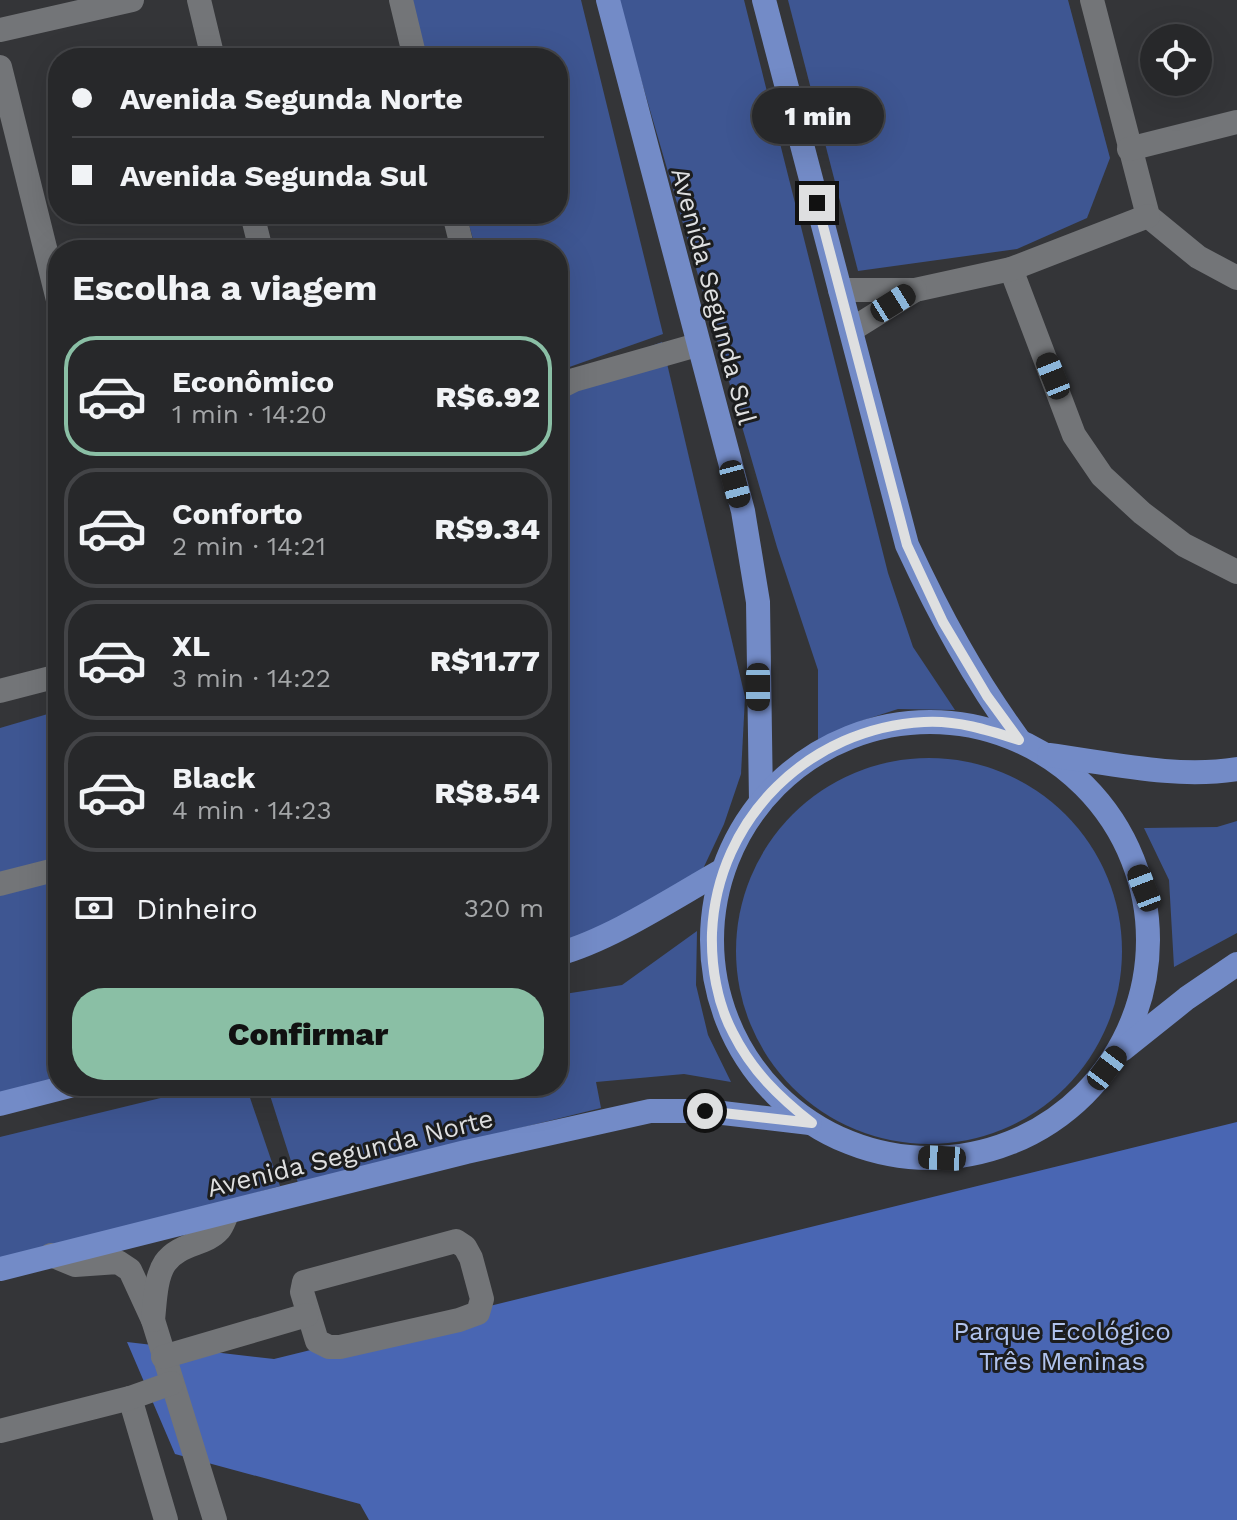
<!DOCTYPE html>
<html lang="pt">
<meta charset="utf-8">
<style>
body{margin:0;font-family:"Work Sans",sans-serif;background:#333436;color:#f1f3f6;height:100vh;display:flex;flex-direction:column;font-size:30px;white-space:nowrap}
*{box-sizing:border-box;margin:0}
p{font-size:26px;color:#a4a6a8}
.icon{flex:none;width:44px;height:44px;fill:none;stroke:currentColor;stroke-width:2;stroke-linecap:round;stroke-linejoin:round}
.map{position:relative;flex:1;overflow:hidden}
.details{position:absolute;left:48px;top:240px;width:520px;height:856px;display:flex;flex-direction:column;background:#27282a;border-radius:32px;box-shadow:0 8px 32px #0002,0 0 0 2px #434447}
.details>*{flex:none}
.top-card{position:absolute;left:48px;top:48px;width:520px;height:176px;border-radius:32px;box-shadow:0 8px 32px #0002,0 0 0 2px #434447;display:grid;align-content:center;height:176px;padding:0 24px;background:#27282a}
.fabs{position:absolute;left:1140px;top:24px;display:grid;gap:16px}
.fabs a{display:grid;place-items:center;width:72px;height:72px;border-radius:50%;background:#27282a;box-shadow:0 8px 32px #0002,0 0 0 2px #434447;font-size:40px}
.end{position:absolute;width:36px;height:36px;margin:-18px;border:10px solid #dedfe0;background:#111;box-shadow:0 0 0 4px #111}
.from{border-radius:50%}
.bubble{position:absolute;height:56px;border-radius:28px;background:#27282a;box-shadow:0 8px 32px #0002,0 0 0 2px #434447;font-size:26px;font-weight:800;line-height:56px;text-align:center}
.car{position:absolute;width:24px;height:48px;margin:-24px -12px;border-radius:10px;box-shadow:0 0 6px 2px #0007;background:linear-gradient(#222 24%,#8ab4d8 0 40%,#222 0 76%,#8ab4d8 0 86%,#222 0)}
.top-card b{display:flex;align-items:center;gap:28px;height:76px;font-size:30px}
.top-card b+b{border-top:2px solid #434447}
.top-card i{width:20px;height:20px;background:#f1f3f6}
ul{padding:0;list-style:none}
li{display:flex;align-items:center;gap:24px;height:120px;margin:0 16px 12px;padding:0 8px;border:4px solid #434447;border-radius:32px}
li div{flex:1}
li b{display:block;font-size:30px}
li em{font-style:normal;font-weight:800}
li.active{border-color:#8abfa5}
li>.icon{width:72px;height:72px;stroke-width:1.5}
h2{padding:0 24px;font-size:36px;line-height:96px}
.pay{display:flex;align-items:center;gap:20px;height:88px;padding:0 24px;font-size:30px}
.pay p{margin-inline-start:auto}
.action{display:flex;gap:16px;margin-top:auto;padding:16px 24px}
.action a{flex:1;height:92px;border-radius:32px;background:#8abfa5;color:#111;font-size:32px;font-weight:800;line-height:92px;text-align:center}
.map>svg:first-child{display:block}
.green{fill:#3e5692}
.forest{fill:#4966b3}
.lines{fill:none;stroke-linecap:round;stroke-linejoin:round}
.minor{stroke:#737578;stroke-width:24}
.major{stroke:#738bc7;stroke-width:24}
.route{stroke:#dedfe0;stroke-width:10}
.labels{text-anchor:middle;stroke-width:6;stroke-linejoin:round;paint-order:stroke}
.street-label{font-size:26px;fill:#dedfe0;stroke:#1c1d1e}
.park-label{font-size:26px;fill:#b1c3ed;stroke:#1c1d1e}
</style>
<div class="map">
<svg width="1237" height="1520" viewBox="0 0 1237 1520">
<rect width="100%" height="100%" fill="#343538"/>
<!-- green -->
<g class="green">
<path d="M410,0H581L663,334L558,371V250H476L466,214H558V58H425Z"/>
<path d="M618,0H744L888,573L913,647L955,710L898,709L861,721L818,742V670L777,547Z"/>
<path d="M788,0H1068L1110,158L1087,218L1017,249L858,271Z"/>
<path d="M662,342L745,697L741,774L724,824L702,871L558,957V381Z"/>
<path d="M58,711V1086L0,1103V728Z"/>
<circle cx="929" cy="951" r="193"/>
<path d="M1237,821V933L1174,967L1169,880L1144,828L1217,827Z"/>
<path d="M697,931L696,985L708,1035L731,1082L684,1074L596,1082L601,1108L298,1183L267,1086H558V995L622,985Z"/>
<path d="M210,1086H246L280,1186L0,1264V1137Z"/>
</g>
<!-- forest -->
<path class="forest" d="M1237,1122V1520H369L360,1504L175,1454L127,1342L274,1359Z"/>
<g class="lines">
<!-- minor -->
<g class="minor">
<path d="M199,0L213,58"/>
<path d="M401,0L415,58"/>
<path d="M1092,0L1148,216L1198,257L1237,278"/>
<path d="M0,30L132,0"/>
<path d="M0,67L58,300"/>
<path d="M1129,149L1237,122"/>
<path d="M252,214L261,250"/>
<path d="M454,214L463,250"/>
<path d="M1011,269L1074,435L1102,476L1142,513L1184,545L1237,572"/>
<path d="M840,290H915L1011,269L1148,216"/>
<path d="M851,330L915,290"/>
<path d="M558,388L574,380L697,345"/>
<path d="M0,691L58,676"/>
<path d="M0,884L58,869"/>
<path d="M456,1241L465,1247L471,1258L482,1299L478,1313L459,1320L340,1347H329L317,1341L302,1292L304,1282Z"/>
<path d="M51,1255L75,1265L118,1262L130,1270L153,1320L215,1520"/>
<path d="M153,1320C155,1303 155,1278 165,1263C179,1243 206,1245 219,1230C223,1225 225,1218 228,1212"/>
<path d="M163,1357L307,1315"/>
<path d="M130,1398L166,1520"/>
<path d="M0,1431L130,1398L172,1383"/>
</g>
<!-- major -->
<g class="major">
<path d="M608,0L743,511L758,602L761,801"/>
<path d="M764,0L907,545C940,616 973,677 1019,740"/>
<circle cx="930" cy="940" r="218"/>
<path d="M1049,755C1110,763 1176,779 1237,769"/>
<path d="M558,954C612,939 673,898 723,870"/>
<path d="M1122,1050L1187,998L1237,964"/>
<path d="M0,1104L70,1086"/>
<path d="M0,1269L466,1152L650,1111H705L810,1123"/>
</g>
</g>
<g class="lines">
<!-- route -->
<path class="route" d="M705,1111L812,1123C779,1097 752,1071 733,1033C717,1003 711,966 712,933C717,817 810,728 924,722C957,720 988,730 1019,740L987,696L943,622L907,545L817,203"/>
</g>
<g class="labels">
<!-- street labels -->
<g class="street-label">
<text transform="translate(714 296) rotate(75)" y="9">Avenida Segunda Sul</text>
<text transform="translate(350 1153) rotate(-14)" y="9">Avenida Segunda Norte</text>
</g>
<!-- park labels -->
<g class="park-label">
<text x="1062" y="1340">Parque Ecológico<tspan x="1062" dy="30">Três Meninas</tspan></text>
</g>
</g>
</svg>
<div class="fabs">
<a><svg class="icon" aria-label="locate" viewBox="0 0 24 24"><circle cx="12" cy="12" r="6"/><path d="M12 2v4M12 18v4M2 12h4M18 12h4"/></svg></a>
</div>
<i class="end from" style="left:705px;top:1111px"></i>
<i class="end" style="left:817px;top:203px"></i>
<div class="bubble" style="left:752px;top:88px;width:132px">1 min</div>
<i class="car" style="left:893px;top:303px;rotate:58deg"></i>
<i class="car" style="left:1053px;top:376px;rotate:338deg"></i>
<i class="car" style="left:735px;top:484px;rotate:165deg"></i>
<i class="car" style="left:758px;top:687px;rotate:180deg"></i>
<i class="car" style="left:1144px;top:888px;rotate:339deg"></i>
<i class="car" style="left:1107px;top:1068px;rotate:37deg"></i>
<i class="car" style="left:942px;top:1158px;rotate:273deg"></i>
<div class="top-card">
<b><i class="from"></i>Avenida Segunda Norte</b>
<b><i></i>Avenida Segunda Sul</b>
</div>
<section class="details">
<h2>Escolha a viagem</h2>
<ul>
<li class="active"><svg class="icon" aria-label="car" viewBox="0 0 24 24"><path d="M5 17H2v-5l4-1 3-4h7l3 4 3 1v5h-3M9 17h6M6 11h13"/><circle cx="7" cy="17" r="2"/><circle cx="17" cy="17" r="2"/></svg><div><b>Econômico</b><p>1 min · 14:20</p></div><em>R$6.92</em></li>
<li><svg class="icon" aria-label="car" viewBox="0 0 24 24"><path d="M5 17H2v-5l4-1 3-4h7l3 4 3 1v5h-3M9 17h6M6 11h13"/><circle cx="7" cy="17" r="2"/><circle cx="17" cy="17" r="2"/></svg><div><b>Conforto</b><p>2 min · 14:21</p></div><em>R$9.34</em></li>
<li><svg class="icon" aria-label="car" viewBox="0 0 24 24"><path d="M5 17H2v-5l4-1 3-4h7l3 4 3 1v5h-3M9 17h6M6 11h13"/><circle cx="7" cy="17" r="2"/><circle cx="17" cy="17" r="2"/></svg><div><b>XL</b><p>3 min · 14:22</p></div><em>R$11.77</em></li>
<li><svg class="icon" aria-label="car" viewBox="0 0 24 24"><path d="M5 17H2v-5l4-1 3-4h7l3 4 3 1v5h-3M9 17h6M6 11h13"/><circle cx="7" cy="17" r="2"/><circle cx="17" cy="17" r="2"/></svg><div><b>Black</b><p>4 min · 14:23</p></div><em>R$8.54</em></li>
</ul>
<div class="pay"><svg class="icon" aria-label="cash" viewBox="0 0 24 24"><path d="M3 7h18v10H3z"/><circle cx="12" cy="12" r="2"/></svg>Dinheiro<p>320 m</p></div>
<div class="action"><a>Confirmar</a></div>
</section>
</div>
